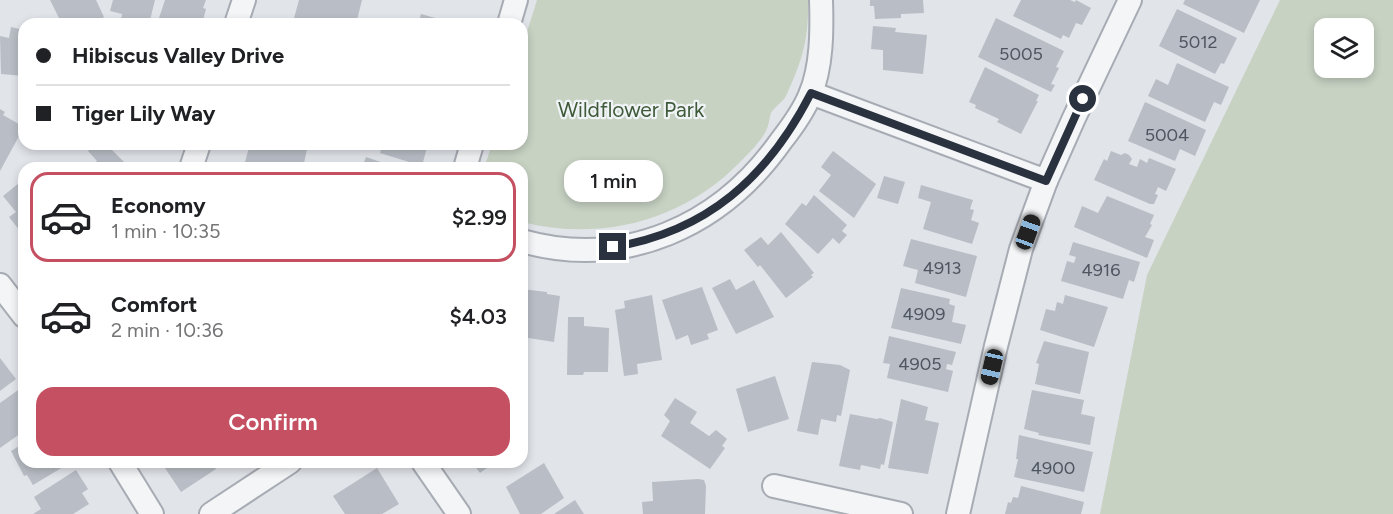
<!DOCTYPE html>
<meta charset="utf-8">
<style>
body{margin:0;font-family:Figtree,sans-serif;background:#f2f2f2;color:#202124;height:100vh;display:flex;flex-direction:column;font-size:22px;white-space:nowrap}
*{box-sizing:border-box;margin:0}
p{font-size:20px;color:#757577}
.icon{flex:none;width:33px;height:33px;fill:none;stroke:currentColor;stroke-width:2;stroke-linecap:round;stroke-linejoin:round}
.map{position:relative;flex:1;overflow:hidden}
.details{position:absolute;left:18px;top:162px;width:510px;height:306px;display:flex;flex-direction:column;background:#fff;border-radius:18px;box-shadow:0 3px 9px #0003}
.details>*{flex:none}
.top-card{position:absolute;left:18px;top:18px;width:510px;height:132px;border-radius:18px;box-shadow:0 3px 9px #0003;display:grid;align-content:center;height:132px;padding:0 18px;background:#fff}
.controls{position:absolute;left:1314px;top:18px;display:grid;gap:12px}
.controls a{display:grid;place-items:center;width:60px;height:60px;border-radius:12px;background:#fff;box-shadow:0 3px 9px #0003;font-size:30px}
.end{position:absolute;width:27px;height:27px;margin:-14px;border:8px solid #2b323f;background:#fff;box-shadow:0 0 0 3px #fff}
.from{border-radius:50%}
.bubble{position:absolute;height:42px;border-radius:18px;background:#fff;box-shadow:0 3px 9px #0003;font-size:20px;font-weight:600;line-height:42px;text-align:center}
.car{position:absolute;width:18px;height:36px;margin:-18px -9px;border-radius:8px;box-shadow:0 0 4px 2px #0007;background:linear-gradient(#222 24%,#8ab4d8 0 40%,#222 0 76%,#8ab4d8 0 86%,#222 0)}
.top-card b{display:flex;align-items:center;gap:21px;height:57px;font-size:22px}
.top-card b+b{border-top:2px solid #e0e0e0}
.top-card i{width:15px;height:15px;background:#202124}
ul{padding:10px 0 0;list-style:none}
li{display:flex;align-items:center;gap:18px;height:90px;margin:0 12px 9px;padding:0 6px;border:3px solid transparent;border-radius:18px}
li div{flex:1}
li b{display:block;font-size:22px}
li em{font-style:normal;font-weight:600}
li.selected{border-color:#c45061}
li>.icon{width:54px;height:54px;stroke-width:1.5}
.action{display:flex;gap:12px;margin-top:auto;padding:12px 18px}
.action a{flex:1;height:69px;border-radius:18px;background:#c45061;color:#fff;font-size:24px;font-weight:600;line-height:69px;text-align:center}
.map>svg:first-child{display:block}
.green{fill:#c7d2c3;fill-rule:evenodd}
.building{fill:#b9bdc5}
.lines{fill:none;stroke-linecap:round;stroke-linejoin:round}
.minor-casing{stroke:#a7abb3;stroke-width:26}
.minor{stroke:#f3f5f7;stroke-width:22}
.route{stroke:#2b323f;stroke-width:8}
.labels{text-anchor:middle;stroke-width:4.5;stroke-linejoin:round;paint-order:stroke}
.number-label{font-size:18px;fill:#4e5560}
.park-label{font-size:21px;fill:#3f5a39;stroke:#f0f3f6}
</style>
<div class="map">
<svg width="1393" height="514" viewBox="0 0 1393 514">
<rect width="100%" height="100%" fill="#e1e4e9"/>
<!-- green -->
<g class="green">
<path d="M537,0H808C809,40 802,61 786,96C782,103 775,106 771,113C769,119 769,125 766,131C760,142 749,153 740,162C683,221 601,242 522,222V168H484L492,144H522V48Z"/>
<path d="M1280,0H1393V514H1100L1147,275ZM1324,28H1364V68H1324Z"/>
</g>
<!-- building -->
<g class="building">
<path d="M50,0H96L104,17L90,24H62Z"/>
<path d="M113,0H155L149,24L121,19L122,14L110,11Z"/>
<path d="M165,0H206L203,8L206,9L202,24H157Z"/>
<path d="M299,0H362L356,24H299L293,22Z"/>
<path d="M870,0H923L924,13L901,14V18L875,19L874,6H870Z"/>
<path d="M1021,0H1070L1075,2L1076,0L1091,8L1082,25L1076,23L1069,38L1063,35L1061,39L1013,16Z"/>
<path d="M1185,0H1260L1244,33L1183,4Z"/>
<path d="M1177,9L1237,38L1224,64L1221,63L1215,74L1159,46Z"/>
<path d="M421,14L453,23V24H411L413,20L419,21Z"/>
<path d="M996,18L1064,51L1056,67L1059,68L1051,84L1055,85L1051,92L978,57Z"/>
<path d="M873,26L896,28L895,32L927,35L923,74L883,70V50L871,49Z"/>
<path d="M11,27L24,30V76L1,74L0,36L9,38Z"/>
<path d="M1177,63L1229,87L1221,105L1214,102L1205,122L1148,96L1156,79L1168,85Z"/>
<path d="M985,67L1039,95L1036,101H1038L1021,134L997,122L999,119L975,108L976,105L969,102Z"/>
<path d="M1145,102L1206,130L1195,156L1180,149L1175,161L1128,141Z"/>
<path d="M0,109L5,112L3,115L24,127L0,171Z"/>
<path d="M95,144H106L130,168H85L97,161L88,151Z"/>
<path d="M250,144H311L310,150L307,149L303,168H263L245,162Z"/>
<path d="M383,144H436L434,150L427,147L422,166L380,153Z"/>
<path d="M833,151L876,184L854,218L819,191L831,175L821,167Z"/>
<path d="M1111,151L1121,155L1125,153L1129,155L1132,159L1129,164L1137,167L1140,159L1147,163L1149,158L1176,169L1166,191L1158,187L1155,194L1158,195L1154,204H1150L1094,180L1104,159L1107,161Z"/>
<path d="M366,157L398,168H362Z"/>
<path d="M884,176L905,182L898,204L877,198Z"/>
<path d="M24,179V236L9,217L16,212L3,196Z"/>
<path d="M921,185L973,200L970,209L974,210L971,220L979,223L972,244L923,229L931,202L918,198Z"/>
<path d="M814,195L847,225L842,231L847,235L839,244L833,238L818,254L785,224L802,203L806,206Z"/>
<path d="M1107,196L1154,215L1150,224L1152,225L1145,237L1154,240L1147,258L1074,227L1082,206L1098,213Z"/>
<path d="M781,232L814,273L811,275L813,277L786,298L760,265L758,267L744,250L761,237L768,245Z"/>
<path d="M911,239L977,256L966,297L915,283L918,270L903,266Z"/>
<path d="M1073,242L1140,262L1134,282L1129,280L1123,299L1061,281L1067,261L1074,263L1076,257L1069,255Z"/>
<path d="M730,279L736,290L754,280L774,317L736,334L712,288Z"/>
<path d="M702,287L718,330L707,334L709,339L691,345L688,335L676,340L662,300Z"/>
<path d="M901,288L950,299L949,304L955,306L952,322L966,325L961,344L891,328Z"/>
<path d="M522,289L547,292V294L560,296L554,342L522,337Z"/>
<path d="M652,295L662,360L637,364L638,374L624,376L615,310L625,308L624,301Z"/>
<path d="M1065,295L1108,307L1094,347L1040,330L1046,309L1055,311L1057,302L1063,304Z"/>
<path d="M568,317H584V326L609,328L608,372H584L583,375H567Z"/>
<path d="M889,336L956,352L952,365L947,364L946,369L953,371L948,392L887,378L890,364L883,363Z"/>
<path d="M1044,341L1089,352L1080,394L1035,384L1039,364L1036,363Z"/>
<path d="M0,358L16,379L0,391Z"/>
<path d="M812,362L840,365L850,370L841,416L837,415L836,422L821,419L818,435L797,431Z"/>
<path d="M775,376L789,419L748,432L736,389Z"/>
<path d="M21,388L24,392V431L0,448V403Z"/>
<path d="M1032,390L1084,400L1081,414L1095,417L1090,445L1038,435L1039,433L1024,429Z"/>
<path d="M675,398L697,412L690,423L709,436L716,430L727,439L722,446L725,448L710,469L661,436L670,421L664,415Z"/>
<path d="M901,399L928,407L925,420L939,423L928,474L888,468Z"/>
<path d="M850,414L877,419L880,418L893,422L884,465L881,464L880,469L861,465L860,470L839,466Z"/>
<path d="M1019,435L1093,452L1084,492L1014,477L1018,459H1016Z"/>
<path d="M24,443V462H60L63,467L33,485L27,475L24,476L11,451Z"/>
<path d="M161,462H211L216,469L181,492Z"/>
<path d="M472,462H495L480,473Z"/>
<path d="M544,463L564,498L541,514H520L506,487Z"/>
<path d="M377,468L399,504L382,514H345L333,496Z"/>
<path d="M76,470L88,489L82,493L89,504L73,514H33L41,509L34,497Z"/>
<path d="M698,479L704,480L706,486L705,514H643L642,502L653,501L652,482Z"/>
<path d="M1021,486L1084,502L1081,514H1005L1008,502L1011,503L1013,497L1018,498Z"/>
<path d="M575,500L584,514H554Z"/>
</g>
<g class="lines">
<!-- minor casing -->
<g class="minor-casing">
<g id="minor">
<path d="M236,24L244,0"/>
<path d="M509,24L516,0"/>
<path d="M811,93L1046,181"/>
<path d="M191,168L199,144"/>
<path d="M465,168L472,144"/>
<path d="M522,241C625,270 721,226 781,141C792,127 803,112 810,95C822,67 822,30 821,0"/>
<path d="M0,285L24,316"/>
<path d="M120,462L152,514"/>
<path d="M423,462L459,514"/>
<path d="M774,486L901,514"/>
<path d="M211,514L290,462"/>
<path d="M958,514L996,346L1021,249L1046,181L1074,118L1130,0"/>
</g>
</g>
<!-- minor -->
<use href="#minor" class="minor"/>
</g>
<g class="lines">
<!-- route -->
<path class="route" d="M613,247C707,232 768,177 811,93L1046,181L1083,99"/>
</g>
<g class="labels">
<!-- number labels -->
<g class="number-label">
<text x="1198" y="48">5012</text>
<text x="1021" y="60">5005</text>
<text x="1167" y="141">5004</text>
<text x="942" y="274">4913</text>
<text x="1101" y="276">4916</text>
<text x="924" y="320">4909</text>
<text x="920" y="370">4905</text>
<text x="1053" y="474">4900</text>
</g>
<!-- park labels -->
<g class="park-label">
<text x="631" y="117">Wildflower Park</text>
</g>
</g>
</svg>
<div class="controls">
<a><svg class="icon" aria-label="layers" viewBox="0 0 24 24"><path d="M12 4l9 5-9 5-9-5zM3 14l9 5 9-5"/></svg></a>
</div>
<i class="end from" style="left:1083px;top:99px"></i>
<i class="end" style="left:613px;top:247px"></i>
<div class="bubble" style="left:564px;top:160px;width:99px">1 min</div>
<i class="car" style="left:1028px;top:232px;rotate:20deg"></i>
<i class="car" style="left:992px;top:367px;rotate:193deg"></i>
<div class="top-card">
<b><i class="from"></i>Hibiscus Valley Drive</b>
<b><i></i>Tiger Lily Way</b>
</div>
<section class="details">
<ul>
<li class="selected"><svg class="icon" aria-label="car" viewBox="0 0 24 24"><path d="M5 17H2v-5l4-1 3-4h7l3 4 3 1v5h-3M9 17h6M6 11h13"/><circle cx="7" cy="17" r="2"/><circle cx="17" cy="17" r="2"/></svg><div><b>Economy</b><p>1 min · 10:35</p></div><em>$2.99</em></li>
<li><svg class="icon" aria-label="car" viewBox="0 0 24 24"><path d="M5 17H2v-5l4-1 3-4h7l3 4 3 1v5h-3M9 17h6M6 11h13"/><circle cx="7" cy="17" r="2"/><circle cx="17" cy="17" r="2"/></svg><div><b>Comfort</b><p>2 min · 10:36</p></div><em>$4.03</em></li>
</ul>
<div class="action"><a>Confirm</a></div>
</section>
</div>
